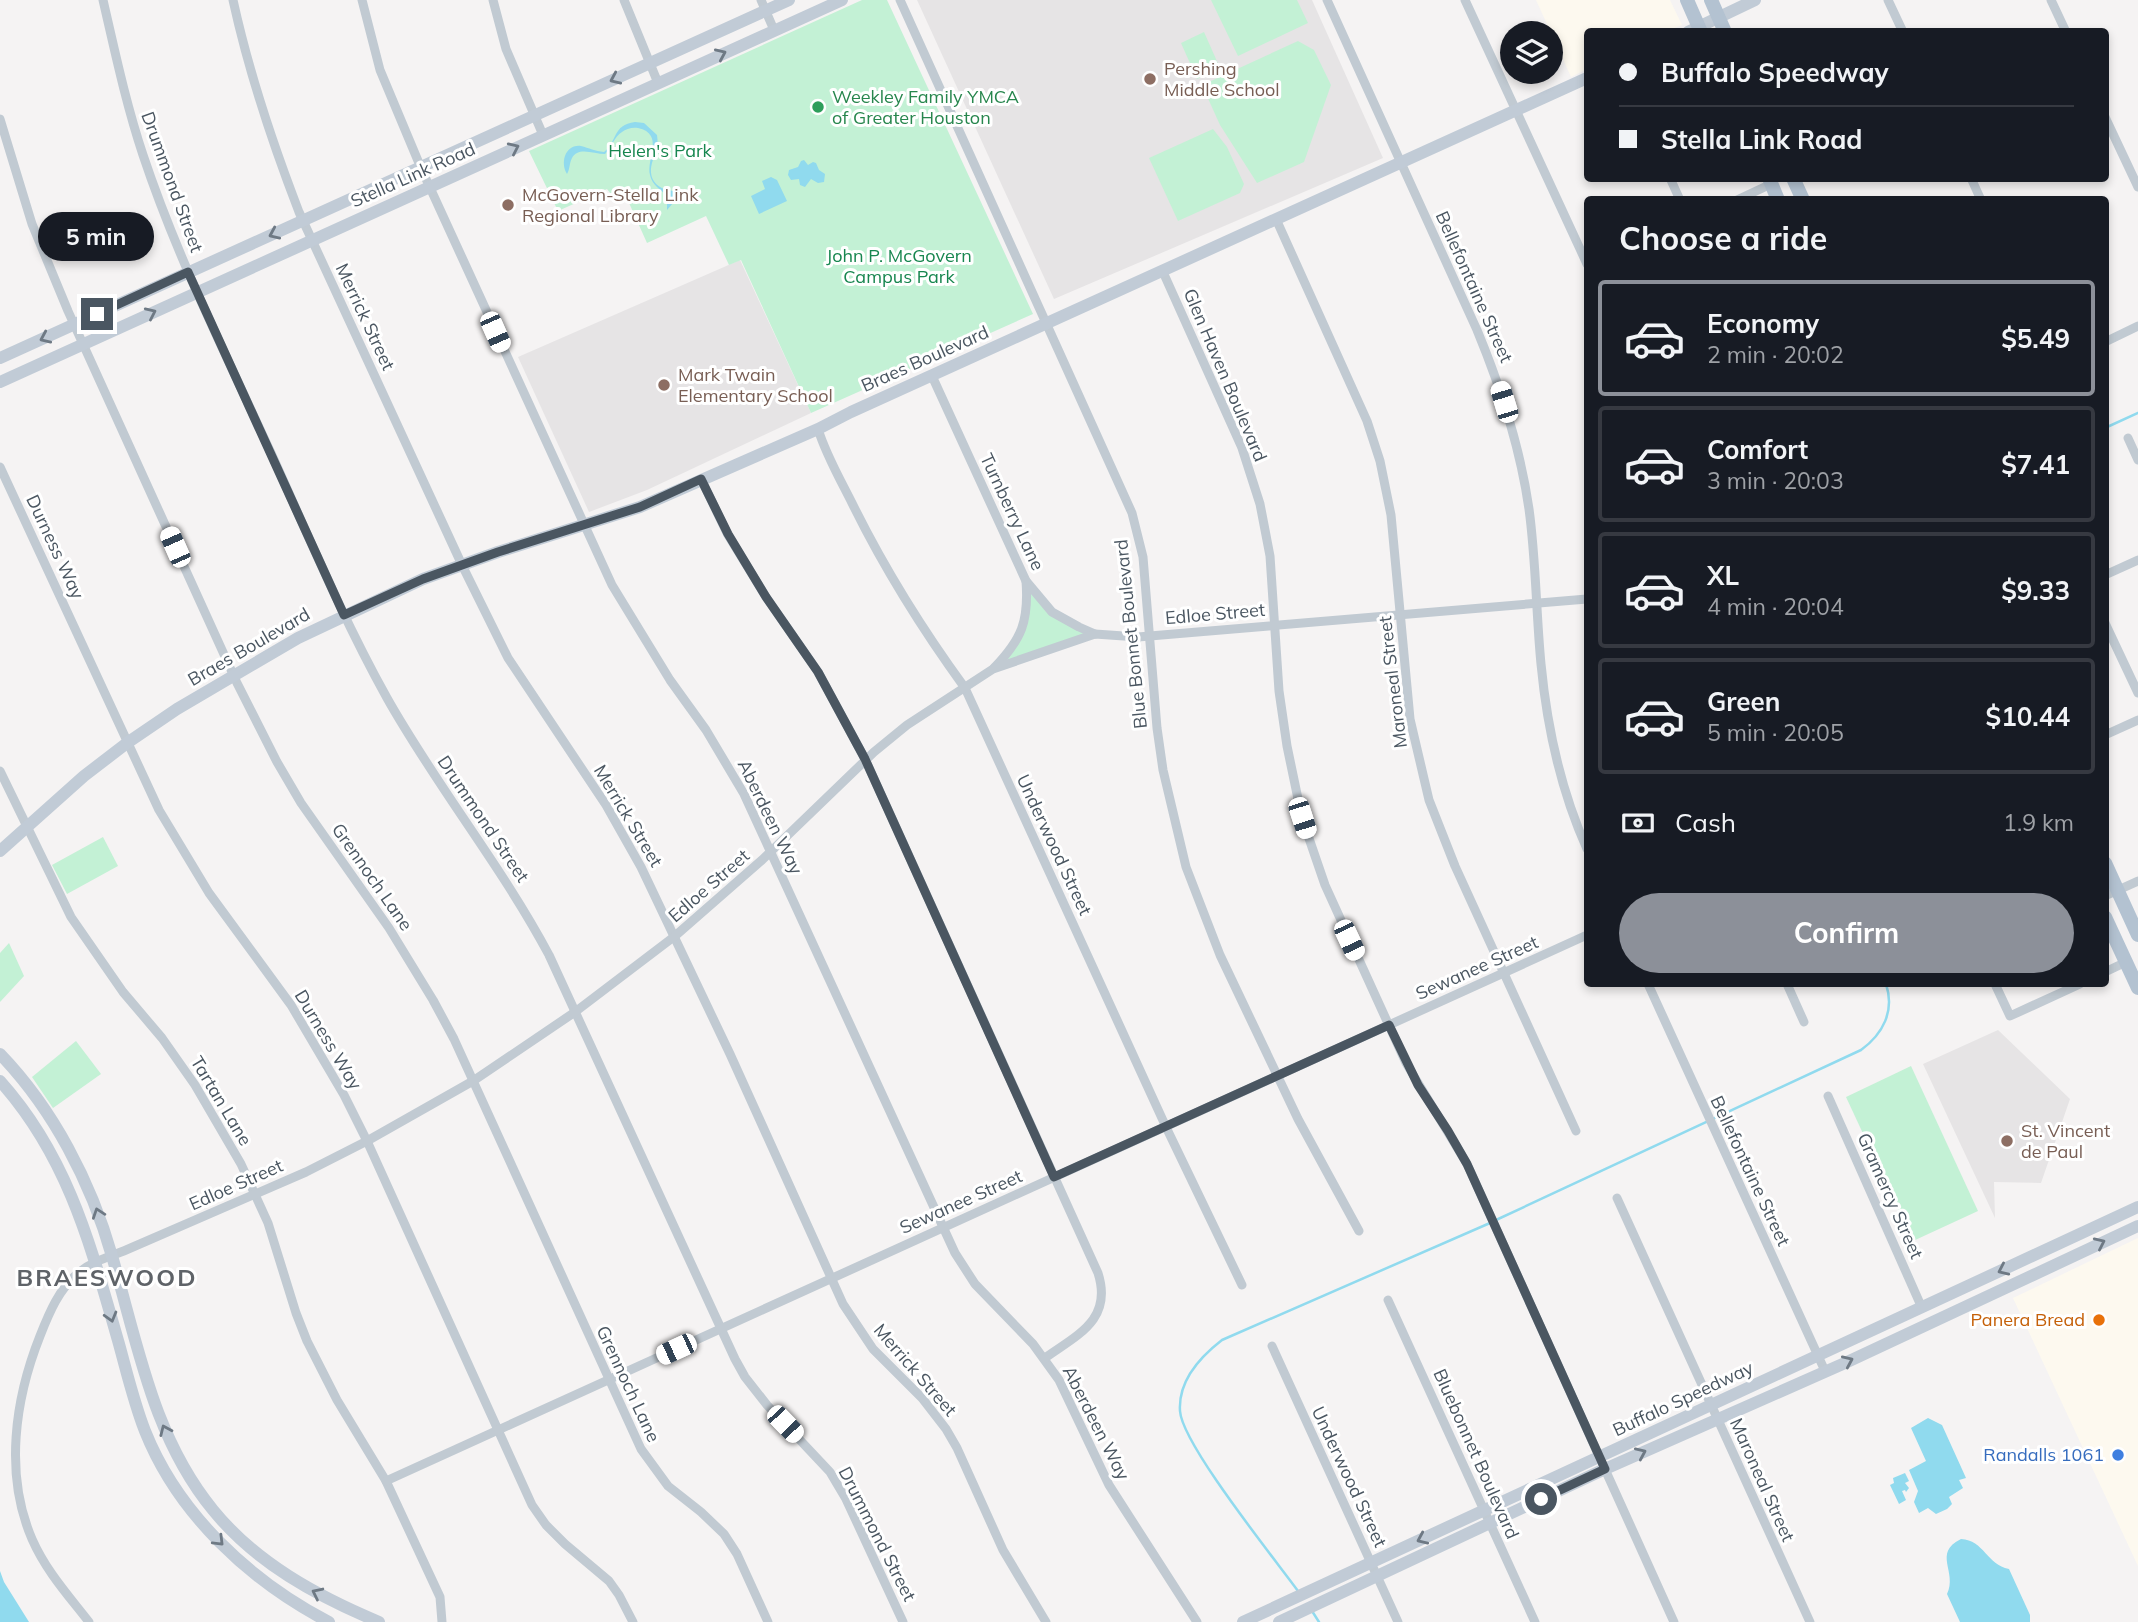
<!DOCTYPE html>
<meta charset="utf-8">
<style>
body{margin:0;font-family:Mulish,sans-serif;background:#242831;color:#f1f3f6;height:100vh;display:flex;flex-direction:column;font-size:26px;white-space:nowrap}
*{box-sizing:border-box;margin:0}
p{font-size:23px;color:#9ea1a6}
.icon{flex:none;width:38px;height:38px;fill:none;stroke:currentColor;stroke-width:2;stroke-linecap:round;stroke-linejoin:round}
.map{position:relative;flex:1;overflow:hidden}
.drawer{position:absolute;left:1584px;top:196px;width:525px;height:791px;display:flex;flex-direction:column;background:#171b24;border-radius:7px;box-shadow:0 4px 10px #0003}
.drawer>*{flex:none}
.top-card{position:absolute;left:1584px;top:28px;width:525px;height:154px;border-radius:7px;box-shadow:0 4px 10px #0003;display:grid;align-content:center;height:154px;padding:0 35px;background:#171b24}
.buttons{position:absolute;left:1500px;top:21px;display:grid;gap:14px}
.buttons a{display:grid;place-items:center;width:63px;height:63px;border-radius:50%;background:#171b24;box-shadow:0 4px 10px #0003;font-size:35px}
.end{position:absolute;width:32px;height:32px;margin:-16px;border:9px solid #4a5661;background:#fff;box-shadow:0 0 0 4px #fff}
.from{border-radius:50%}
.bubble{position:absolute;height:49px;border-radius:24px;background:#171b24;box-shadow:0 4px 10px #0003;font-size:23px;font-weight:700;line-height:49px;text-align:center}
.car{position:absolute;width:21px;height:42px;margin:-21px -10px;border-radius:9px;box-shadow:0 0 5px 2px #0007;background:linear-gradient(#fff 24%,#345 0 40%,#fff 0 76%,#345 0 86%,#fff 0)}
.top-card b{display:flex;align-items:center;gap:24px;height:66px;font-size:26px}
.top-card b+b{border-top:2px solid #363941}
.top-card i{width:18px;height:18px;background:#f1f3f6}
ul{padding:0;list-style:none}
li{display:flex;align-items:center;gap:21px;height:116px;margin:0 14px 10px;padding:0 21px;border:4px solid #363941;border-radius:7px}
li div{flex:1}
li b{display:block;font-size:26px}
li em{font-style:normal;font-weight:700}
li.current{border-color:#8c9099}
li>.icon{width:63px;height:63px;stroke-width:1.5}
h2{padding:0 35px;font-size:32px;line-height:84px}
.pay{display:flex;align-items:center;gap:18px;height:77px;padding:0 35px;font-size:26px}
.pay p{margin-inline-start:auto}
.button{display:flex;gap:14px;margin-top:auto;padding:14px 35px}
.button a{flex:1;height:80px;border-radius:42px;background:#8c9099;color:#fff;font-size:28px;font-weight:700;line-height:80px;text-align:center}
.map>svg:first-child{display:block}
.commercial{fill:#fdf9ef}
.education{fill:#e6e4e5}
.green{fill:#c3f1d5}
.water{fill:#90daee}
.lines{fill:none;stroke-linecap:round;stroke-linejoin:round}
.stream{stroke:#90daee;stroke-width:2.5}
.street{stroke:#c1cad2;stroke-width:9}
.secondary{stroke:#c1cbd6;stroke-width:12}
.primary{stroke:#b3c2d1;stroke-width:14}
.oneway{stroke:#6e7984}
.route{stroke:#4a5661;stroke-width:9}
.education-dot{fill:#8d6e63;stroke:#fff;stroke-width:2.5}
.leisure-dot{fill:#2e9e5b;stroke:#fff;stroke-width:2.5}
.food-dot{fill:#e8710a;stroke:#fff;stroke-width:2.5}
.shop-dot{fill:#3f7fe0;stroke:#fff;stroke-width:2.5}
.labels{text-anchor:middle;stroke-width:6;stroke-linejoin:round;paint-order:stroke}
.education-label{font-size:18px;fill:#785e54;stroke:#fff;text-anchor:start}
.leisure-label{font-size:18px;fill:#27864d;stroke:#fff;text-anchor:start}
.park-label{font-size:18px;fill:#17864f;stroke:#fff}
.street-label{font-size:18px;fill:#4a5661;stroke:#fff}
.food-label{font-size:18px;fill:#c56008;stroke:#fff;text-anchor:end}
.shop-label{font-size:18px;fill:#366cbe;stroke:#fff;text-anchor:end}
.district-label{font-size:24px;font-weight:bold;letter-spacing:2px;fill:#5f6368;stroke:#fff}
</style>
<div class="map">
<svg width="2138" height="1622" viewBox="0 0 2138 1622">
<rect width="100%" height="100%" fill="#f5f3f3"/>
<!-- commercial -->
<g class="commercial">
<path d="M1536,0H1670L1682,25L1667,31L1587,32V69L1571,77Z"/>
<path d="M2138,1238V1566L2013,1298Z"/>
</g>
<!-- education -->
<g class="education">
<path d="M917,0H1312L1383,158L1054,299Z"/>
<path d="M740,260L811,413L647,490L589,512L518,357Z"/>
<path d="M1998,1030L2070,1099L2041,1183L1994,1182L1995,1218L1923,1064Z"/>
</g>
<!-- green -->
<g class="green">
<path d="M862,0H887L1033,314L811,413L741,260L729,265L706,216L647,243L625,194L614,198L607,189L558,211L529,151Z"/>
<path d="M1211,0H1297L1308,23L1238,56Z"/>
<path d="M1204,32L1220,68L1197,79L1181,43Z"/>
<path d="M1298,41L1314,50L1331,85L1304,162L1257,183L1220,125L1206,94L1211,81Z"/>
<path d="M1213,129L1227,147L1244,184L1240,193L1178,221L1149,158Z"/>
<path d="M1026,581L1052,612L1095,634L993,669L1019,637Z"/>
<path d="M103,837L118,866L67,894L52,865Z"/>
<path d="M9,943L24,976L0,1002V953Z"/>
<path d="M76,1041L101,1074L53,1108L32,1077Z"/>
<path d="M1911,1066L1978,1211L1913,1241L1846,1097Z"/>
</g>
<!-- water -->
<g class="water">
<path d="M635,122L644,123L657,135C659,147 655,152 652,163C646,185 666,194 684,190L687,193L679,196L667,210V196C661,190 652,185 650,175C646,159 665,134 638,128C632,127 626,129 622,132C614,137 612,147 605,154C594,154 578,146 572,158C569,164 570,169 567,174C560,163 565,144 581,146C589,148 595,151 604,152C618,141 612,125 635,122Z"/>
<path d="M804,160L808,165L813,162L816,163L819,170L825,174L824,182L818,183L811,179L805,187L800,185L799,179L791,180L788,175L789,170L798,167L801,161Z"/>
<path d="M771,177L777,180L787,201L759,214L751,196L765,189L762,181Z"/>
<path d="M1928,1418L1942,1425L1966,1478L1959,1480L1963,1488L1949,1497L1952,1504L1947,1509L1936,1514L1928,1508L1919,1513L1914,1502L1918,1491L1909,1470L1926,1461L1911,1428Z"/>
<path d="M1905,1473L1909,1481L1905,1483L1909,1488L1906,1492L1905,1490L1902,1491L1906,1500L1899,1504L1890,1485L1894,1483L1893,1478Z"/>
<path d="M1961,1539C1984,1540 1987,1565 2009,1569L2030,1615V1622H1960L1947,1594C1958,1572 1932,1553 1961,1539Z"/>
<path d="M0,1571L4,1582L29,1622H0Z"/>
</g>
<g class="lines">
<!-- stream -->
<g class="stream">
<path d="M2105,428L2138,413"/>
<path d="M1496,1220L1861,1050C1883,1034 1895,1011 1886,984"/>
<path d="M1298,1591C1274,1558 1182,1444 1180,1411C1178,1381 1200,1357 1222,1340L1490,1223"/>
<path d="M1312,1611L1319,1622"/>
</g>
<!-- street -->
<g class="street">
<path d="M103,0C115,52 126,104 143,155C177,257 226,355 271,453C308,535 343,619 387,698C437,787 501,865 549,955L735,1359L745,1377L767,1405L830,1472L846,1499L903,1622"/>
<path d="M233,0C249,73 272,142 299,212L462,565L508,658L606,805L641,867L730,1054L843,1304L873,1349L922,1398L946,1429L957,1448L1003,1550L1046,1622"/>
<path d="M362,0L380,70L421,168L612,585L670,680L706,730L744,794L955,1253L975,1284L1033,1344L1059,1380L1109,1485L1197,1622"/>
<path d="M493,0L506,49L543,135"/>
<path d="M624,0L658,83"/>
<path d="M761,0L774,30"/>
<path d="M900,0L1132,513L1143,557L1157,728L1163,770L1186,867L1220,955L1298,1119L1359,1231"/>
<path d="M1327,0L1477,330C1501,388 1520,446 1529,509C1536,560 1536,612 1541,664C1547,727 1561,791 1587,849"/>
<path d="M1465,0L1587,264"/>
<path d="M1888,0L1903,32"/>
<path d="M2051,0L2066,32"/>
<path d="M2105,117L2138,187"/>
<path d="M0,119L32,224L68,311L237,683L277,762L301,803L389,928L433,1000L454,1039L641,1449L668,1486L701,1512L724,1534L737,1554L768,1622"/>
<path d="M1670,178L1680,200"/>
<path d="M1971,178L1981,200"/>
<path d="M1737,200L1771,184"/>
<path d="M1276,219L1367,421L1380,461L1391,515L1410,719L1429,800L1455,866L1576,1131"/>
<path d="M1163,272L1242,448L1260,504L1270,556L1279,691L1287,746L1302,818L1325,885L1406,1063L1467,1164L1674,1622"/>
<path d="M2105,342L2138,326"/>
<path d="M932,376L1026,581L1052,612L1079,627L1095,634"/>
<path d="M818,429C826,455 840,479 852,503C884,568 922,629 965,688L1166,1127L1242,1285"/>
<path d="M2128,438L2138,460"/>
<path d="M0,467L159,810L209,893L291,1005L344,1095L367,1141L532,1505L546,1525L565,1544L609,1581L619,1595L633,1622"/>
<path d="M701,479L728,535L766,597L818,672L865,759L1098,1273C1113,1320 1077,1335 1045,1358"/>
<path d="M2105,575L2138,560"/>
<path d="M2105,623L2138,693"/>
<path d="M994,668C1022,639 1029,621 1026,581"/>
<path d="M2105,735L2138,720"/>
<path d="M0,771L71,917L123,992L162,1038L195,1085L241,1164L268,1223L296,1313L307,1341L337,1400L386,1481L440,1597L442,1622"/>
<path d="M2105,896L2138,881"/>
<path d="M2105,972L2126,962"/>
<path d="M1648,984L1825,1371"/>
<path d="M1787,984L1804,1022"/>
<path d="M1995,984L2010,1016L2080,984"/>
<path d="M1828,1096L1922,1308"/>
<path d="M1617,1198L1810,1622"/>
<path d="M1388,1300L1535,1622"/>
<path d="M1272,1346L1398,1622"/>
<path d="M386,1481L1587,935"/>
<path d="M89,1622C68,1595 46,1571 32,1539C4,1474 15,1399 40,1336C49,1313 59,1289 78,1273C93,1261 109,1257 126,1250L306,1172L367,1141L473,1081L575,1012L675,936L762,860L874,752L907,725L993,669L1095,634L1138,637L1587,599"/>
</g>
<!-- secondary -->
<g class="secondary">
<path d="M1688,32L1755,0"/>
<path d="M0,358L789,0"/>
<path d="M0,382L842,0"/>
<path d="M0,851L84,776L127,743L177,709L298,638L423,579L498,552L640,507L818,429L851,412L1587,78"/>
<path d="M0,1054C53,1109 91,1182 112,1256C138,1345 153,1437 213,1510C256,1563 317,1596 379,1622"/>
<path d="M0,1081C69,1158 91,1247 119,1344C127,1373 134,1403 145,1431C178,1514 250,1581 329,1622"/>
<path d="M1243,1622L2138,1207"/>
<path d="M1279,1622L1605,1469L1845,1363L2138,1226"/>
</g>
<!-- primary -->
<g class="primary">
<path d="M1687,0L1701,32"/>
<path d="M1711,0L1725,32"/>
<path d="M1769,178L1778,200"/>
<path d="M1793,178L1803,200"/>
<path d="M2105,863L2138,935"/>
<path d="M2105,917L2138,988"/>
</g>
</g>
<!-- one-way arrows -->
<defs><path id="oneway-chevron" d="M-2-3.5L2.5 0L-2 3.5" fill="none" stroke-width="1.6" stroke-linecap="round" stroke-linejoin="round" transform="scale(1.75)"/></defs>
<g class="oneway">
<use href="#oneway-chevron" transform="translate(721 54) rotate(-24)"/>
<use href="#oneway-chevron" transform="translate(615 79) rotate(156)"/>
<use href="#oneway-chevron" transform="translate(514 148) rotate(-25)"/>
<use href="#oneway-chevron" transform="translate(274 234) rotate(156)"/>
<use href="#oneway-chevron" transform="translate(151 313) rotate(-25)"/>
<use href="#oneway-chevron" transform="translate(45 338) rotate(156)"/>
<use href="#oneway-chevron" transform="translate(98 1213) rotate(-109)"/>
<use href="#oneway-chevron" transform="translate(2100 1243) rotate(-25)"/>
<use href="#oneway-chevron" transform="translate(2003 1270) rotate(155)"/>
<use href="#oneway-chevron" transform="translate(111 1317) rotate(74)"/>
<use href="#oneway-chevron" transform="translate(1848 1361) rotate(-24)"/>
<use href="#oneway-chevron" transform="translate(165 1430) rotate(-114)"/>
<use href="#oneway-chevron" transform="translate(1641 1453) rotate(-24)"/>
<use href="#oneway-chevron" transform="translate(1422 1539) rotate(156)"/>
<use href="#oneway-chevron" transform="translate(219 1541) rotate(45)"/>
<use href="#oneway-chevron" transform="translate(317 1593) rotate(-154)"/>
</g>
<g class="lines">
<!-- route -->
<path class="route" d="M97,314L188,272L344,615L423,579L498,552L640,507L701,479L728,534L766,597L818,672L865,759L1054,1177L1389,1025L1418,1085L1448,1131L1467,1164L1605,1469L1541,1499"/>
</g>
<!-- markers -->
<g class="education-dot">
<circle cx="1150" cy="79" r="7"/>
<circle cx="508" cy="205" r="7"/>
<circle cx="664" cy="385" r="7"/>
<circle cx="2007" cy="1141" r="7"/>
</g>
<circle class="leisure-dot" cx="818" cy="107" r="7"/>
<circle class="food-dot" cx="2099" cy="1320" r="7"/>
<circle class="shop-dot" cx="2118" cy="1455" r="7"/>
<g class="labels">
<!-- education labels -->
<g class="education-label">
<text x="1164" y="75">Pershing<tspan x="1164" dy="21">Middle School</tspan></text>
<text x="522" y="201">McGovern-Stella Link<tspan x="522" dy="21">Regional Library</tspan></text>
<text x="678" y="381">Mark Twain<tspan x="678" dy="21">Elementary School</tspan></text>
<text x="2021" y="1137">St. Vincent<tspan x="2021" dy="21">de Paul</tspan></text>
</g>
<!-- leisure labels -->
<g class="leisure-label">
<text x="832" y="103">Weekley Family YMCA<tspan x="832" dy="21">of Greater Houston</tspan></text>
</g>
<!-- park labels -->
<g class="park-label">
<text x="660" y="157">Helen's Park</text>
<text x="899" y="262">John P. McGovern<tspan x="899" dy="21">Campus Park</tspan></text>
</g>
<!-- street labels -->
<g class="street-label">
<text transform="translate(413 175) rotate(-24)" y="6">Stella Link Road</text>
<text transform="translate(172 182) rotate(70)" y="6">Drummond Street</text>
<text transform="translate(1474 287) rotate(66)" y="6">Bellefontaine Street</text>
<text transform="translate(365 317) rotate(65)" y="6">Merrick Street</text>
<text transform="translate(925 359) rotate(-24)" y="6">Braes Boulevard</text>
<text transform="translate(1225 375) rotate(67)" y="6">Glen Haven Boulevard</text>
<text transform="translate(1012 512) rotate(65)" y="6">Turnberry Lane</text>
<text transform="translate(55 547) rotate(65)" y="6">Durness Way</text>
<text transform="translate(1215 614) rotate(-5)" y="6">Edloe Street</text>
<text transform="translate(1131 634) rotate(-96)" y="6">Blue Bonnet Boulevard</text>
<text transform="translate(249 647) rotate(-30)" y="6">Braes Boulevard</text>
<text transform="translate(1393 682) rotate(-97)" y="6">Maroneal Street</text>
<text transform="translate(628 816) rotate(59)" y="6">Merrick Street</text>
<text transform="translate(770 817) rotate(64)" y="6">Aberdeen Way</text>
<text transform="translate(483 819) rotate(56)" y="6">Drummond Street</text>
<text transform="translate(1054 845) rotate(65)" y="6">Underwood Street</text>
<text transform="translate(372 877) rotate(55)" y="6">Grennoch Lane</text>
<text transform="translate(709 886) rotate(-41)" y="6">Edloe Street</text>
<text transform="translate(1477 968) rotate(-24)" y="6">Sewanee Street</text>
<text transform="translate(328 1040) rotate(59)" y="6">Durness Way</text>
<text transform="translate(221 1101) rotate(59)" y="6">Tartan Lane</text>
<text transform="translate(1750 1171) rotate(65)" y="6">Bellefontaine Street</text>
<text transform="translate(236 1185) rotate(-24)" y="6">Edloe Street</text>
<text transform="translate(1890 1196) rotate(66)" y="6">Gramercy Street</text>
<text transform="translate(961 1202) rotate(-24)" y="6">Sewanee Street</text>
<text transform="translate(915 1370) rotate(49)" y="6">Merrick Street</text>
<text transform="translate(628 1384) rotate(65)" y="6">Grennoch Lane</text>
<text transform="translate(1683 1399) rotate(-25)" y="6">Buffalo Speedway</text>
<text transform="translate(1096 1423) rotate(63)" y="6">Aberdeen Way</text>
<text transform="translate(1476 1454) rotate(66)" y="6">Bluebonnet Boulevard</text>
<text transform="translate(1349 1477) rotate(65)" y="6">Underwood Street</text>
<text transform="translate(1762 1480) rotate(66)" y="6">Maroneal Street</text>
<text transform="translate(877 1534) rotate(63)" y="6">Drummond Street</text>
</g>
<!-- food labels -->
<g class="food-label">
<text x="2085" y="1326">Panera Bread</text>
</g>
<!-- shop labels -->
<g class="shop-label">
<text x="2104" y="1461">Randalls 1061</text>
</g>
<!-- district labels -->
<g class="district-label">
<text x="107" y="1286">BRAESWOOD</text>
</g>
</g>
</svg>
<div class="buttons">
<a><svg class="icon" aria-label="layers" viewBox="0 0 24 24"><path d="M12 4l9 5-9 5-9-5zM3 14l9 5 9-5"/></svg></a>
</div>
<i class="end from" style="left:1541px;top:1499px"></i>
<i class="end" style="left:97px;top:314px"></i>
<div class="bubble" style="left:38px;top:212px;width:116px">5 min</div>
<i class="car" style="left:495px;top:332px;rotate:156deg"></i>
<i class="car" style="left:1504px;top:402px;rotate:343deg"></i>
<i class="car" style="left:175px;top:547px;rotate:336deg"></i>
<i class="car" style="left:1302px;top:818px;rotate:162deg"></i>
<i class="car" style="left:1349px;top:940px;rotate:155deg"></i>
<i class="car" style="left:676px;top:1349px;rotate:245deg"></i>
<i class="car" style="left:785px;top:1424px;rotate:136deg"></i>
<div class="top-card">
<b><i class="from"></i>Buffalo Speedway</b>
<b><i></i>Stella Link Road</b>
</div>
<section class="drawer">
<h2>Choose a ride</h2>
<ul>
<li class="current"><svg class="icon" aria-label="car" viewBox="0 0 24 24"><path d="M5 17H2v-5l4-1 3-4h7l3 4 3 1v5h-3M9 17h6M6 11h13"/><circle cx="7" cy="17" r="2"/><circle cx="17" cy="17" r="2"/></svg><div><b>Economy</b><p>2 min · 20:02</p></div><em>$5.49</em></li>
<li><svg class="icon" aria-label="car" viewBox="0 0 24 24"><path d="M5 17H2v-5l4-1 3-4h7l3 4 3 1v5h-3M9 17h6M6 11h13"/><circle cx="7" cy="17" r="2"/><circle cx="17" cy="17" r="2"/></svg><div><b>Comfort</b><p>3 min · 20:03</p></div><em>$7.41</em></li>
<li><svg class="icon" aria-label="car" viewBox="0 0 24 24"><path d="M5 17H2v-5l4-1 3-4h7l3 4 3 1v5h-3M9 17h6M6 11h13"/><circle cx="7" cy="17" r="2"/><circle cx="17" cy="17" r="2"/></svg><div><b>XL</b><p>4 min · 20:04</p></div><em>$9.33</em></li>
<li><svg class="icon" aria-label="car" viewBox="0 0 24 24"><path d="M5 17H2v-5l4-1 3-4h7l3 4 3 1v5h-3M9 17h6M6 11h13"/><circle cx="7" cy="17" r="2"/><circle cx="17" cy="17" r="2"/></svg><div><b>Green</b><p>5 min · 20:05</p></div><em>$10.44</em></li>
</ul>
<div class="pay"><svg class="icon" aria-label="cash" viewBox="0 0 24 24"><path d="M3 7h18v10H3z"/><circle cx="12" cy="12" r="2"/></svg>Cash<p>1.9 km</p></div>
<div class="button"><a>Confirm</a></div>
</section>
</div>
